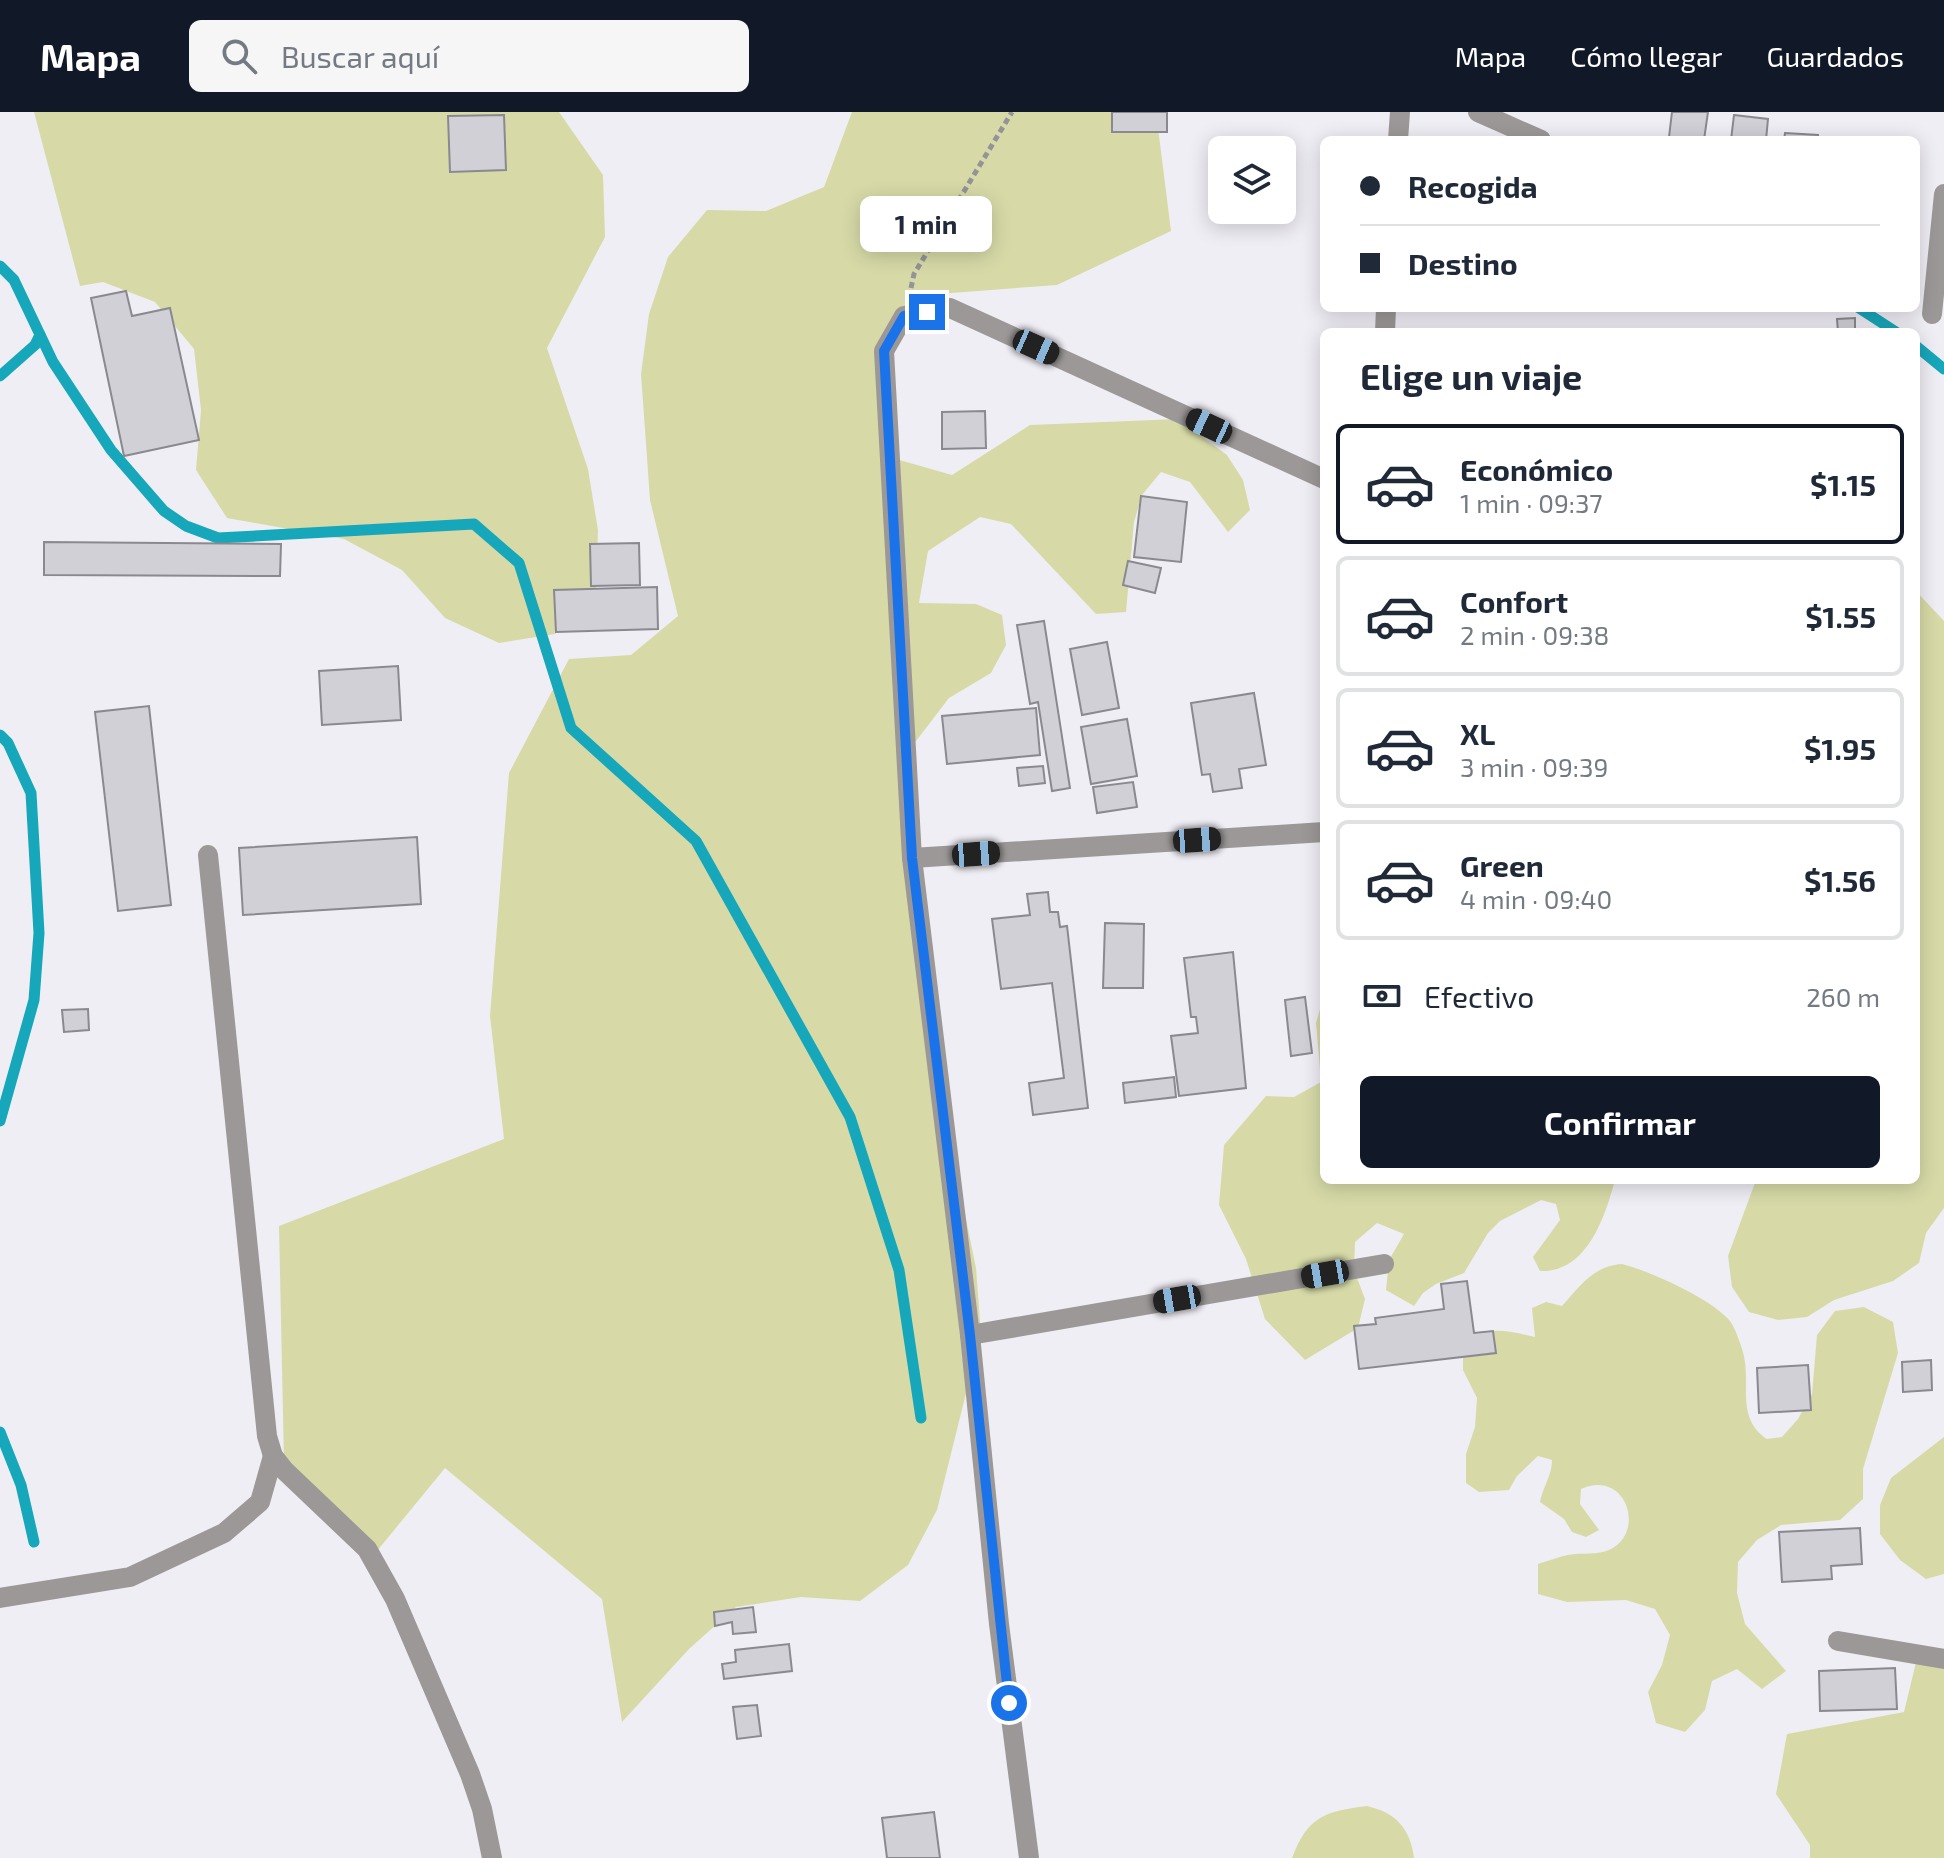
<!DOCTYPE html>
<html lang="es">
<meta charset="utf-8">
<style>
body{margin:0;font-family:"Exo 2",sans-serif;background:#f6f6f7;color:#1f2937;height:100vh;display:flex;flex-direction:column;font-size:30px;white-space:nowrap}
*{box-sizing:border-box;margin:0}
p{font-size:26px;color:#747a83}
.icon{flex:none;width:44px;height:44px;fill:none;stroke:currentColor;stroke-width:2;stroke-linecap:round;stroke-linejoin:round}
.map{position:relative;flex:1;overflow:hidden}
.sheet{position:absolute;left:1320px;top:216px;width:600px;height:856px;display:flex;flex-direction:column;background:#fff;border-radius:12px;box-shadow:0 4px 20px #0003}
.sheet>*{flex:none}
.banner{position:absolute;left:1320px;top:24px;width:600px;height:176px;border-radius:12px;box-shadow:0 4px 20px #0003;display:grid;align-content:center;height:176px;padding:0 40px;background:#fff}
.fabs{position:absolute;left:1208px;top:24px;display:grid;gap:16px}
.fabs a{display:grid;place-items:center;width:88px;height:88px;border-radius:12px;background:#fff;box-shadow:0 4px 20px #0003;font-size:40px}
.end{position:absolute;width:36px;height:36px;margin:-18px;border:10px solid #1a73e8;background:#fff;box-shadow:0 0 0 4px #fff}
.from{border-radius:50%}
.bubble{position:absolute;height:56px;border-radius:12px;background:#fff;box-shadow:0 4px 20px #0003;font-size:26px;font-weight:700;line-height:56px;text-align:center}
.car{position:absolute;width:24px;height:48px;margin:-24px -12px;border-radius:10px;box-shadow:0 0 6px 2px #0007;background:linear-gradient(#222 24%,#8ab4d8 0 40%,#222 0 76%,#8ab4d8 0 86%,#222 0)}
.banner b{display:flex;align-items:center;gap:28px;height:76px;font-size:30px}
.banner b+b{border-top:2px solid #e0e1e3}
.banner i{width:20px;height:20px;background:#1f2937}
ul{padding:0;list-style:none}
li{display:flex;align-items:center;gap:24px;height:120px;margin:0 16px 12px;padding:0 24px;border:4px solid #e0e1e3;border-radius:12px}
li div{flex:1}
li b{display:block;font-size:30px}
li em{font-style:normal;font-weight:700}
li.active{border-color:#111827}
li>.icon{width:72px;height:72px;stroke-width:1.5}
h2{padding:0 40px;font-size:36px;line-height:96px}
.pay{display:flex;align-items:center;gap:20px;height:88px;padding:0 40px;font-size:30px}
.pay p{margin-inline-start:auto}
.cta{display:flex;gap:16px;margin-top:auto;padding:16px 40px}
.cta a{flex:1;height:92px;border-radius:12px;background:#111827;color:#fff;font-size:32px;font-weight:700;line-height:92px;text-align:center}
header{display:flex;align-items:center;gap:48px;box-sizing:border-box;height:112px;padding:0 40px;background:#111827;color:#fff}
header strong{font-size:38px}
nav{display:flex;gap:44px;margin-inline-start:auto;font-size:28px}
.search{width:560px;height:72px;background:#f6f6f7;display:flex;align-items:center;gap:20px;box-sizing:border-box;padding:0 28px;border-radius:12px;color:#747a83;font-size:30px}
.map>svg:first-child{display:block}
.green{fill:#d7daa7}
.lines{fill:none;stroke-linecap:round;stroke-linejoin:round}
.stream{stroke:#17a7ba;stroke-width:11}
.building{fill:#d2d0d7;stroke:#8b8990;stroke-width:2}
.path{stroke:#959398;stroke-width:5;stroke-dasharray:6 4;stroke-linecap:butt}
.minor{stroke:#9b9897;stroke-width:20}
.route{stroke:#1a73e8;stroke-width:10}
</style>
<header>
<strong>Mapa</strong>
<div class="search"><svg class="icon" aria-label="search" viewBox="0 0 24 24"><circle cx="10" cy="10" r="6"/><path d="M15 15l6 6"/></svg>Buscar aquí</div>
<nav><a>Mapa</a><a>Cómo llegar</a><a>Guardados</a></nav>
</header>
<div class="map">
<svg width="1944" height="1746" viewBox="0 0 1944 1746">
<rect width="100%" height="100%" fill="#f0eef5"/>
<!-- green -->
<g class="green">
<path d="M34,0H559L603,63L605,125L547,236L588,357L598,418L596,478L555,522L499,531L445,506L402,458L344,427L227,406L196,358L201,298L194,237L155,190L103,170L80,174Z"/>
<path d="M852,0H1156L1171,119L1057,173L938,182L891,229L896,347L952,363L1030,313L1178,307L1227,343L1243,368L1250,398L1228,420L1190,370L1161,360L1142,383L1134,410L1126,500L1096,502L1011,412L980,405L928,439L919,491L976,492L1002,503L1006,533L991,561L949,586L913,633L941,985L976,1156L981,1221L937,1398L908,1453L860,1489L801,1485L736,1495L689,1537L622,1610L602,1487L445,1356L368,1450L284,1350L279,1114L504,1027L490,904L509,661L569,547L631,543L678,504L650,388L641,262L649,202L668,145L707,98L766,99L824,75Z"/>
<path d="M1916,479L1944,509V1096L1926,1121L1919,1151L1893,1169L1834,1188L1807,1205L1778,1208L1749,1200L1732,1175L1728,1144L1756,1068H1916Z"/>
<path d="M1324,883V1068H1615C1605,1105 1587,1161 1540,1159L1533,1145L1560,1108L1556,1092L1541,1088L1500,1109L1488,1121L1464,1161L1436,1172L1423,1181L1414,1194L1386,1178L1389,1148L1404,1122L1377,1111L1355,1130L1354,1158L1365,1187L1358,1216L1305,1248L1265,1207L1246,1147L1219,1093L1224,1033L1266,984L1294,985L1321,970L1316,911Z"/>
<path d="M1622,1152C1650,1159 1712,1187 1730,1209C1735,1216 1739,1228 1742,1237C1753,1270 1734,1305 1767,1327L1782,1325L1798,1307L1812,1282L1817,1223L1835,1199L1864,1195L1893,1210L1898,1241L1863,1357V1387L1840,1408L1781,1413L1757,1428L1738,1450L1737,1481L1745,1512L1786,1559L1762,1577L1737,1557L1712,1569L1705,1598L1685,1620L1656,1611L1648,1580L1662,1553L1670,1523L1655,1497L1626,1488L1567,1490L1538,1482V1452C1548,1449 1558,1445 1568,1443C1582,1440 1597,1444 1611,1437C1646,1419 1626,1357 1581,1377L1580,1392L1599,1418L1586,1425L1572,1420L1564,1407L1540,1390C1543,1374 1552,1364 1552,1348L1538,1344L1517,1364L1509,1378L1479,1380L1466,1371V1342L1475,1315L1477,1286L1463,1258V1233C1484,1212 1509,1219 1535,1225L1532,1196L1546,1190L1562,1194C1580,1174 1593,1154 1622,1152Z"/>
<path d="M1944,1325V1462L1926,1467L1900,1448L1880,1422V1393L1891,1366Z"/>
<path d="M1918,1542L1944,1546V1746H1810V1733L1776,1682L1787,1622L1904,1600Z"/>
<path d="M1367,1694C1396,1701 1410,1716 1414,1746H1292C1307,1705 1325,1699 1367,1694Z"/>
</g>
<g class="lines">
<!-- stream -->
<g class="stream">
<path d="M0,154L14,168L53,250L111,338L164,399L186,414L218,426L474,412L519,451L571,616L696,729L850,1005L899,1158L921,1306"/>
<path d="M1859,196L1896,220"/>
<path d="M1916,234L1944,257"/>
<path d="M0,264L35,233L40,223"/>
<path d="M0,623L8,631L31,681L39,821L34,888L0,1009"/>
<path d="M0,1320L21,1373L34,1430"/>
</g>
</g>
<!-- building -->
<g class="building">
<rect x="1112" y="0" width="55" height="20"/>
<path d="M1672,0H1708L1704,28L1669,25Z"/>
<path d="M504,3L506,58L450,60L448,4Z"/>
<path d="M1734,3L1768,7L1766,28H1731Z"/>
<path d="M1785,21L1818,23V28H1784Z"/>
<path d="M126,179L132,204L170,196L199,328L124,344L91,186Z"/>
<path d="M1855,206V220H1838L1837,207Z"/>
<path d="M985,299L986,336L942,337V300Z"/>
<path d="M1141,384L1187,390L1181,450L1134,445Z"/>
<path d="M44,430L281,432L280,464L44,463Z"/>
<path d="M639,431L640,473L591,474L590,432Z"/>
<path d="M1128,449L1161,456L1155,481L1123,473Z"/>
<path d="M657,475L658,517L556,520L554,478Z"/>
<path d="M1044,509L1070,676L1052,679L1038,590L1030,592L1017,513Z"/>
<path d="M1107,530L1119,596L1082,603L1070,537Z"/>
<path d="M398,554L401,608L322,613L319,559Z"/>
<path d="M1254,581L1266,653L1239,657L1242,676L1213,680L1210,662L1202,663L1191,591Z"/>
<path d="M149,594L171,793L118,799L95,600Z"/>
<path d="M1036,596L1040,643L947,652L942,604Z"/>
<path d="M1127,607L1137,664L1091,672L1081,615Z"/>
<path d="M1043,654L1045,671L1019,674L1017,656Z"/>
<path d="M1133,670L1137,695L1097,701L1093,675Z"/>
<path d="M417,725L421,792L243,803L239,736Z"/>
<path d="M1048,780L1050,800H1058L1060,815L1067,814L1088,996L1033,1003L1029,971L1064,966L1052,871L1001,877L992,807L1030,803L1027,782Z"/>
<path d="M1105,811L1144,812L1143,876H1103Z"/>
<path d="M1233,840L1246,976L1179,984L1171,924L1198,921L1196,905H1191L1184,846Z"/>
<path d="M1305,885L1312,941L1291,944L1285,888Z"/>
<path d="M88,897L89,918L64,920L62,898Z"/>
<path d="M1174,965L1176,985L1125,991L1123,971Z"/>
<path d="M1467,1169L1474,1221L1493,1219L1496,1241L1359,1257L1354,1214L1376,1212L1375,1206L1444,1197L1441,1172Z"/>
<path d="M1931,1248L1932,1278L1903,1280L1902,1250Z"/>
<path d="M1808,1253L1811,1298L1759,1301L1757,1256Z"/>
<path d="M1860,1416L1862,1452L1831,1454L1832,1467L1782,1470L1779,1420Z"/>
<path d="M753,1495L756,1520L733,1522L732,1510L715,1514L714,1500Z"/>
<path d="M789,1532L792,1559L724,1567L722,1552L736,1550L735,1538Z"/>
<path d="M1895,1556L1897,1597L1820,1599L1819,1559Z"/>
<path d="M757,1593L761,1624L737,1627L733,1595Z"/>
<path d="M934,1700L940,1746H887L882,1706Z"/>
</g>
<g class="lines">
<!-- path -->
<path class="path" d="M911,176L914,162L1012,0"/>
<!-- minor -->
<g class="minor">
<path d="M1478,0L1541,28"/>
<path d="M1398,28L1400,0"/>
<path d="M1932,202L1944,82"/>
<path d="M1385,220L1386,196"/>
<path d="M208,743L267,1324L273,1344L284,1358L367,1437L395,1487L470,1662L482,1697L492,1746"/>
<path d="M912,746L1324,720"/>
<path d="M970,1223L1384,1152"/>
<path d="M0,1486L130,1465L224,1421L260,1390L273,1344"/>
<path d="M1838,1529L1944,1547"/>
<path d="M1029,1746L999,1512L970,1223L912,746L884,239L904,204L950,196L1324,367"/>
</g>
</g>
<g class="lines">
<!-- route -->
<path class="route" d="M927,200L904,204L884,239L912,746L970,1223L1009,1591"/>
</g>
</svg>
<div class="fabs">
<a><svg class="icon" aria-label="layers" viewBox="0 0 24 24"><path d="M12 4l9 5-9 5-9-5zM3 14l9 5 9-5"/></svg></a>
</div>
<i class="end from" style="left:1009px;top:1591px"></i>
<i class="end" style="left:927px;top:200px"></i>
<div class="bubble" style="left:860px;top:84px;width:132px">1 min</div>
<i class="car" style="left:1036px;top:235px;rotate:114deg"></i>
<i class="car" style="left:1209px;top:314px;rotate:295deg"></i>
<i class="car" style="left:1197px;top:728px;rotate:86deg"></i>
<i class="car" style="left:976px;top:742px;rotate:86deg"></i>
<i class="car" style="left:1325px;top:1162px;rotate:260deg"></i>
<i class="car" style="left:1177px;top:1187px;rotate:260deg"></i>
<div class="banner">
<b><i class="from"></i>Recogida</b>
<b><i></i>Destino</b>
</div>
<section class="sheet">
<h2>Elige un viaje</h2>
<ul>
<li class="active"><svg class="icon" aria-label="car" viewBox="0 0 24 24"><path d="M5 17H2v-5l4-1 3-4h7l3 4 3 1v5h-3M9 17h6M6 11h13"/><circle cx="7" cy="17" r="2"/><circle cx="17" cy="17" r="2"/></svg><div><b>Económico</b><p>1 min · 09:37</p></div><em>$1.15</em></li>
<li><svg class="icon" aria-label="car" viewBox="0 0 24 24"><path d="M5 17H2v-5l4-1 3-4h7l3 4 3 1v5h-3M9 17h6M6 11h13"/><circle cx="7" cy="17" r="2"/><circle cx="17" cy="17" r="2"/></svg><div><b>Confort</b><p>2 min · 09:38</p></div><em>$1.55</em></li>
<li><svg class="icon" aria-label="car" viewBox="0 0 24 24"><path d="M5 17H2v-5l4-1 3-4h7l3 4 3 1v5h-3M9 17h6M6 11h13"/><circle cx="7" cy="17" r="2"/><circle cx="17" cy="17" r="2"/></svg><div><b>XL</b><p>3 min · 09:39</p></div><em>$1.95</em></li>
<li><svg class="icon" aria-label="car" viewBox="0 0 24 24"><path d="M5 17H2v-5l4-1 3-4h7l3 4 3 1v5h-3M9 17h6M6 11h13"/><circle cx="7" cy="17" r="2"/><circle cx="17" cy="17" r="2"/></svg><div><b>Green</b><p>4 min · 09:40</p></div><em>$1.56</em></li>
</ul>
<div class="pay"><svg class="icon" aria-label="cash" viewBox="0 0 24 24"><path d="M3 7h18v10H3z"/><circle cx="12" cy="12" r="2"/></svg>Efectivo<p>260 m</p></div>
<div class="cta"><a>Confirmar</a></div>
</section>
</div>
